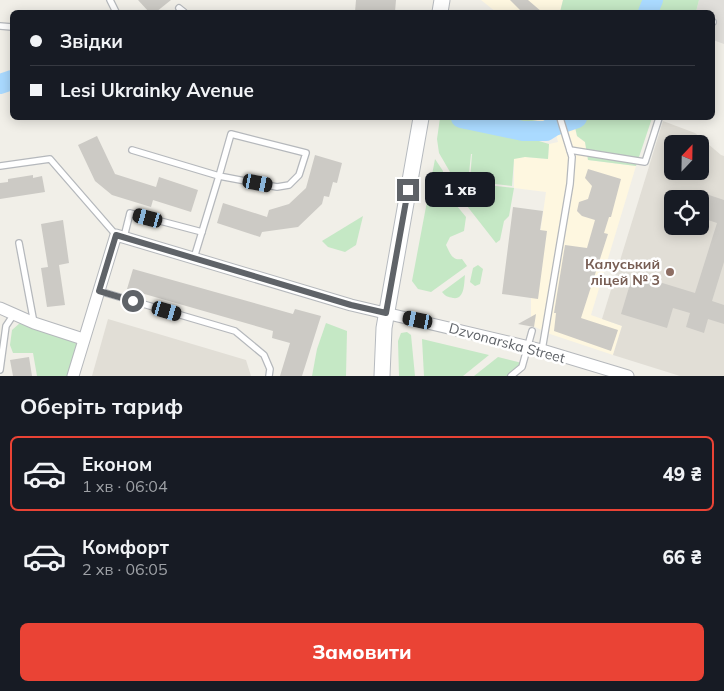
<!DOCTYPE html>
<html lang="uk">
<meta charset="utf-8">
<style>
body{margin:0;font-family:Mulish,sans-serif;background:#242831;color:#f1f3f6;height:100vh;display:flex;flex-direction:column;font-size:19px;white-space:nowrap}
*{box-sizing:border-box;margin:0}
p{font-size:16px;color:#9ea1a6}
.icon{flex:none;width:28px;height:28px;fill:none;stroke:currentColor;stroke-width:2;stroke-linecap:round;stroke-linejoin:round}
.map{position:relative;height:376px;overflow:hidden}
.drawer{display:flex;flex-direction:column;background:#171b24;flex:1}
.drawer>*{flex:none}
.top-card{position:absolute;left:10px;top:10px;width:705px;height:110px;border-radius:8px;box-shadow:0 2px 12px #0003;display:grid;align-content:center;height:110px;padding:0 20px;background:#171b24}
.needle{width:32px;rotate:22deg}
.controls{position:absolute;left:664px;top:135px;display:grid;gap:10px}
.controls a{display:grid;place-items:center;width:45px;height:45px;border-radius:8px;background:#171b24;box-shadow:0 2px 12px #0003;font-size:25px}
.end{position:absolute;width:22px;height:22px;margin:-11px;border:6px solid #5f6368;background:#fff;box-shadow:0 0 0 2px #fff}
.from{border-radius:50%}
.bubble{position:absolute;height:35px;border-radius:8px;background:#171b24;box-shadow:0 2px 12px #0003;font-size:16px;font-weight:800;line-height:35px;text-align:center}
.car{position:absolute;width:15px;height:30px;margin:-15px -8px;border-radius:6px;box-shadow:0 0 4px 1px #0007;background:linear-gradient(#222 24%,#8ab4d8 0 40%,#222 0 76%,#8ab4d8 0 86%,#222 0)}
.top-card b{display:flex;align-items:center;gap:18px;height:48px;font-size:19px}
.top-card b+b{border-top:1px solid #363941}
.top-card i{width:12px;height:12px;background:#f1f3f6}
ul{padding:0;list-style:none}
li{display:flex;align-items:center;gap:15px;height:75px;margin:0 10px 8px;padding:0 10px;border:2px solid transparent;border-radius:8px}
li div{flex:1}
li b{display:block;font-size:19px}
li em{font-style:normal;font-weight:800}
li.active{border-color:#ea4335}
li>.icon{width:45px;height:45px;stroke-width:1.5}
h2{padding:0 20px;font-size:22px;line-height:60px}
.button{display:flex;gap:10px;margin-top:auto;padding:10px 20px}
.button a{flex:1;height:58px;border-radius:8px;background:#ea4335;color:#fff;font-size:20px;font-weight:800;line-height:58px;text-align:center}
.map>svg:first-child{display:block}
.commercial{fill:#fef7e0}
.industrial{fill:#e0deda}
.education{fill:#e1ded6;fill-rule:evenodd}
.green{fill:#c5e8c5}
.lines{fill:none;stroke-linecap:round;stroke-linejoin:round}
.river{stroke:#aadaff;stroke-width:20}
.building{fill:#cccac5}
.service-casing{stroke:#b5b8bc;stroke-width:8}
.minor-casing{stroke:#b5b8bc;stroke-width:13}
.secondary-casing{stroke:#b6babf;stroke-width:17}
.service{stroke:#fff;stroke-width:5.5}
.minor{stroke:#fff;stroke-width:11}
.secondary{stroke:#fff;stroke-width:15}
.route{stroke:#5f6368;stroke-width:6}
.education-dot{fill:#8d6e63;stroke:#fff;stroke-width:2}
.labels{text-anchor:middle;stroke-width:5;stroke-linejoin:round;paint-order:stroke}
.education-label{font-size:14px;font-weight:bold;fill:#785e54;stroke:#fff;text-anchor:end}
.street-label{font-size:14px;fill:#5f6368;stroke:#fff}
</style>
<div class="map">
<svg width="724" height="376" viewBox="0 0 724 376">
<rect width="100%" height="100%" fill="#f1efe8"/>
<!-- commercial -->
<g class="commercial">
<path d="M481,0H563L560,12H496Z"/>
<path d="M531,118H573L577,136L585,142L588,160L636,166L591,315L622,326L613,355L550,334L531,325V298L546,192L514,188V158L525,157L548,159L549,144L558,142L553,122L549,123L531,119Z"/>
</g>
<!-- industrial -->
<path class="industrial" d="M699,0H724V44L713,40L712,12H696Z"/>
<!-- education -->
<g class="education">
<path d="M663,121L695,133L721,155L724,156V376H680L613,355L622,326L602,319ZM672,144H700V171H672ZM672,199H700V226H672Z"/>
<path d="M108,319L246,360L251,376H92Z"/>
</g>
<!-- green -->
<g class="green">
<path d="M563,0H699L696,12H560Z"/>
<path d="M440,118H521L549,123L539,141L549,144L548,159L525,157L514,159L512,186L470,181L472,154L481,155L471,154L468,183L514,188L509,216L504,221L500,240L496,243L456,192L450,172L439,153L437,139Z"/>
<path d="M573,118H652L636,166L588,160L585,142L577,136Z"/>
<path d="M435,159L443,171L442,188L466,217L464,231L450,237L446,245C450,253 452,261 462,259L467,266L431,292L418,289L412,281Z"/>
<path d="M363,216L356,245L345,252L328,247L322,241Z"/>
<path d="M478,265L483,269L480,284L475,286L470,282L473,268Z"/>
<path d="M465,275C464,283 465,300 453,298C448,297 445,296 442,292Z"/>
<path d="M20,323L78,343L68,376H37L33,353H13L10,345L12,330Z"/>
<path d="M326,323L347,331L346,376H312L317,349Z"/>
<path d="M407,332L411,335L415,376H399L398,341L401,333Z"/>
<path d="M422,339L489,355L463,376H424Z"/>
<path d="M498,357L522,363L508,376H474Z"/>
</g>
<g class="lines">
<!-- river -->
<g class="river">
<path d="M648,12L653,0"/>
<path d="M0,84L12,80"/>
<path d="M461,118L523,131H546L554,126L577,118"/>
</g>
</g>
<!-- building -->
<g class="building">
<path d="M138,0H171L156,12H149Z"/>
<path d="M356,0H396L395,12H355Z"/>
<path d="M510,0H528L542,12H522Z"/>
<path d="M97,136L115,174L156,187L159,177L198,190L191,212L153,200L151,207L112,195L95,181L78,145Z"/>
<path d="M315,155L342,163L337,183L333,182L329,197L324,196L322,204L298,227L262,232L260,237L217,223L223,203L267,217L269,210L289,204L306,188Z"/>
<path d="M588,169L621,179L611,217H609L604,233L608,234L581,318L618,330L611,351L554,331L556,313H554L565,245L587,248L595,220L582,216L577,211L579,202L588,199L592,186L585,178Z"/>
<path d="M33,175V178L42,176L45,192L0,199V183L8,182V179Z"/>
<path d="M709,195L724,200V262L712,301L724,305V324L708,319L704,333L686,327L690,313L673,308L667,328L621,314L633,274L695,293L717,223L702,218Z"/>
<path d="M513,207L543,211L540,230L547,231L538,299L502,294Z"/>
<path d="M63,220L69,263L59,265L65,305L47,307L41,268L48,267L41,224Z"/>
<path d="M133,269L293,314L295,309L321,316L302,376H280L290,343L272,338L273,331L127,289Z"/>
<path d="M536,314L534,327L518,324Z"/>
<path d="M29,357L32,376H13L10,360Z"/>
</g>
<g class="lines">
<!-- service casing -->
<g class="service-casing">
<g id="service">
<path d="M110,0L116,12"/>
<path d="M179,8L184,12"/>
<path d="M712,22H713"/>
<path d="M0,26L12,27"/>
<path d="M231,134L306,153L299,175L289,185L277,187L219,176Z"/>
<path d="M132,150L219,176L194,258"/>
<path d="M570,150L645,162L659,118"/>
<path d="M0,166L50,159L116,235"/>
<path d="M124,237L130,213L202,232"/>
<path d="M19,243L34,323"/>
<path d="M99,291L235,331L264,355L270,369L269,376"/>
<path d="M542,350L570,184L572,157L560,118"/>
<path d="M0,370L6,326L14,314"/>
<path d="M511,376L522,367L532,331"/>
</g>
</g>
<!-- minor casing -->
<g class="minor-casing">
<g id="minor">
<path d="M0,308L34,323L83,339"/>
<path d="M73,376L116,235L351,305L542,350L628,376"/>
</g>
</g>
<!-- secondary casing -->
<g class="secondary-casing">
<g id="secondary">
<path d="M440,12L442,0"/>
<path d="M382,376L384,328L421,118"/>
</g>
</g>
<!-- service -->
<use href="#service" class="service"/>
<!-- minor -->
<use href="#minor" class="minor"/>
<!-- secondary -->
<use href="#secondary" class="secondary"/>
</g>
<g class="lines">
<!-- route -->
<path class="route" d="M133,301L99,291L116,235L351,305L386,313L408,190"/>
</g>
<!-- markers -->
<circle class="education-dot" cx="670" cy="272" r="5"/>
<g class="labels">
<!-- education labels -->
<g class="education-label">
<text x="660" y="269">Калуський<tspan x="660" dy="16">ліцей № 3</tspan></text>
</g>
<!-- street labels -->
<g class="street-label">
<text transform="translate(507 343) rotate(15)" y="5">Dzvonarska Street</text>
</g>
</g>
</svg>
<div class="controls">
<a><svg class="needle" viewBox="-14 -14 28 28"><path d="M0-13l5 13h-10z" fill="#e53935"/><path d="M0 13l5-13h-10z" fill="#9ea1a6"/></svg></a>
<a><svg class="icon" aria-label="locate" viewBox="0 0 24 24"><circle cx="12" cy="12" r="6"/><path d="M12 2v4M12 18v4M2 12h4M18 12h4"/></svg></a>
</div>
<i class="end from" style="left:133px;top:301px"></i>
<i class="end" style="left:408px;top:190px"></i>
<div class="bubble" style="left:425px;top:172px;width:70px">1 хв</div>
<i class="car" style="left:258px;top:183px;rotate:101deg"></i>
<i class="car" style="left:148px;top:218px;rotate:285deg"></i>
<i class="car" style="left:167px;top:311px;rotate:106deg"></i>
<i class="car" style="left:418px;top:320px;rotate:282deg"></i>
<div class="top-card">
<b><i class="from"></i>Звідки</b>
<b><i></i>Lesi Ukrainky Avenue</b>
</div>
</div>
<section class="drawer">
<h2>Оберіть тариф</h2>
<ul>
<li class="active"><svg class="icon" aria-label="car" viewBox="0 0 24 24"><path d="M5 17H2v-5l4-1 3-4h7l3 4 3 1v5h-3M9 17h6M6 11h13"/><circle cx="7" cy="17" r="2"/><circle cx="17" cy="17" r="2"/></svg><div><b>Економ</b><p>1 хв · 06:04</p></div><em>49 ₴</em></li>
<li><svg class="icon" aria-label="car" viewBox="0 0 24 24"><path d="M5 17H2v-5l4-1 3-4h7l3 4 3 1v5h-3M9 17h6M6 11h13"/><circle cx="7" cy="17" r="2"/><circle cx="17" cy="17" r="2"/></svg><div><b>Комфорт</b><p>2 хв · 06:05</p></div><em>66 ₴</em></li>
</ul>
<div class="button"><a>Замовити</a></div>
</section>
